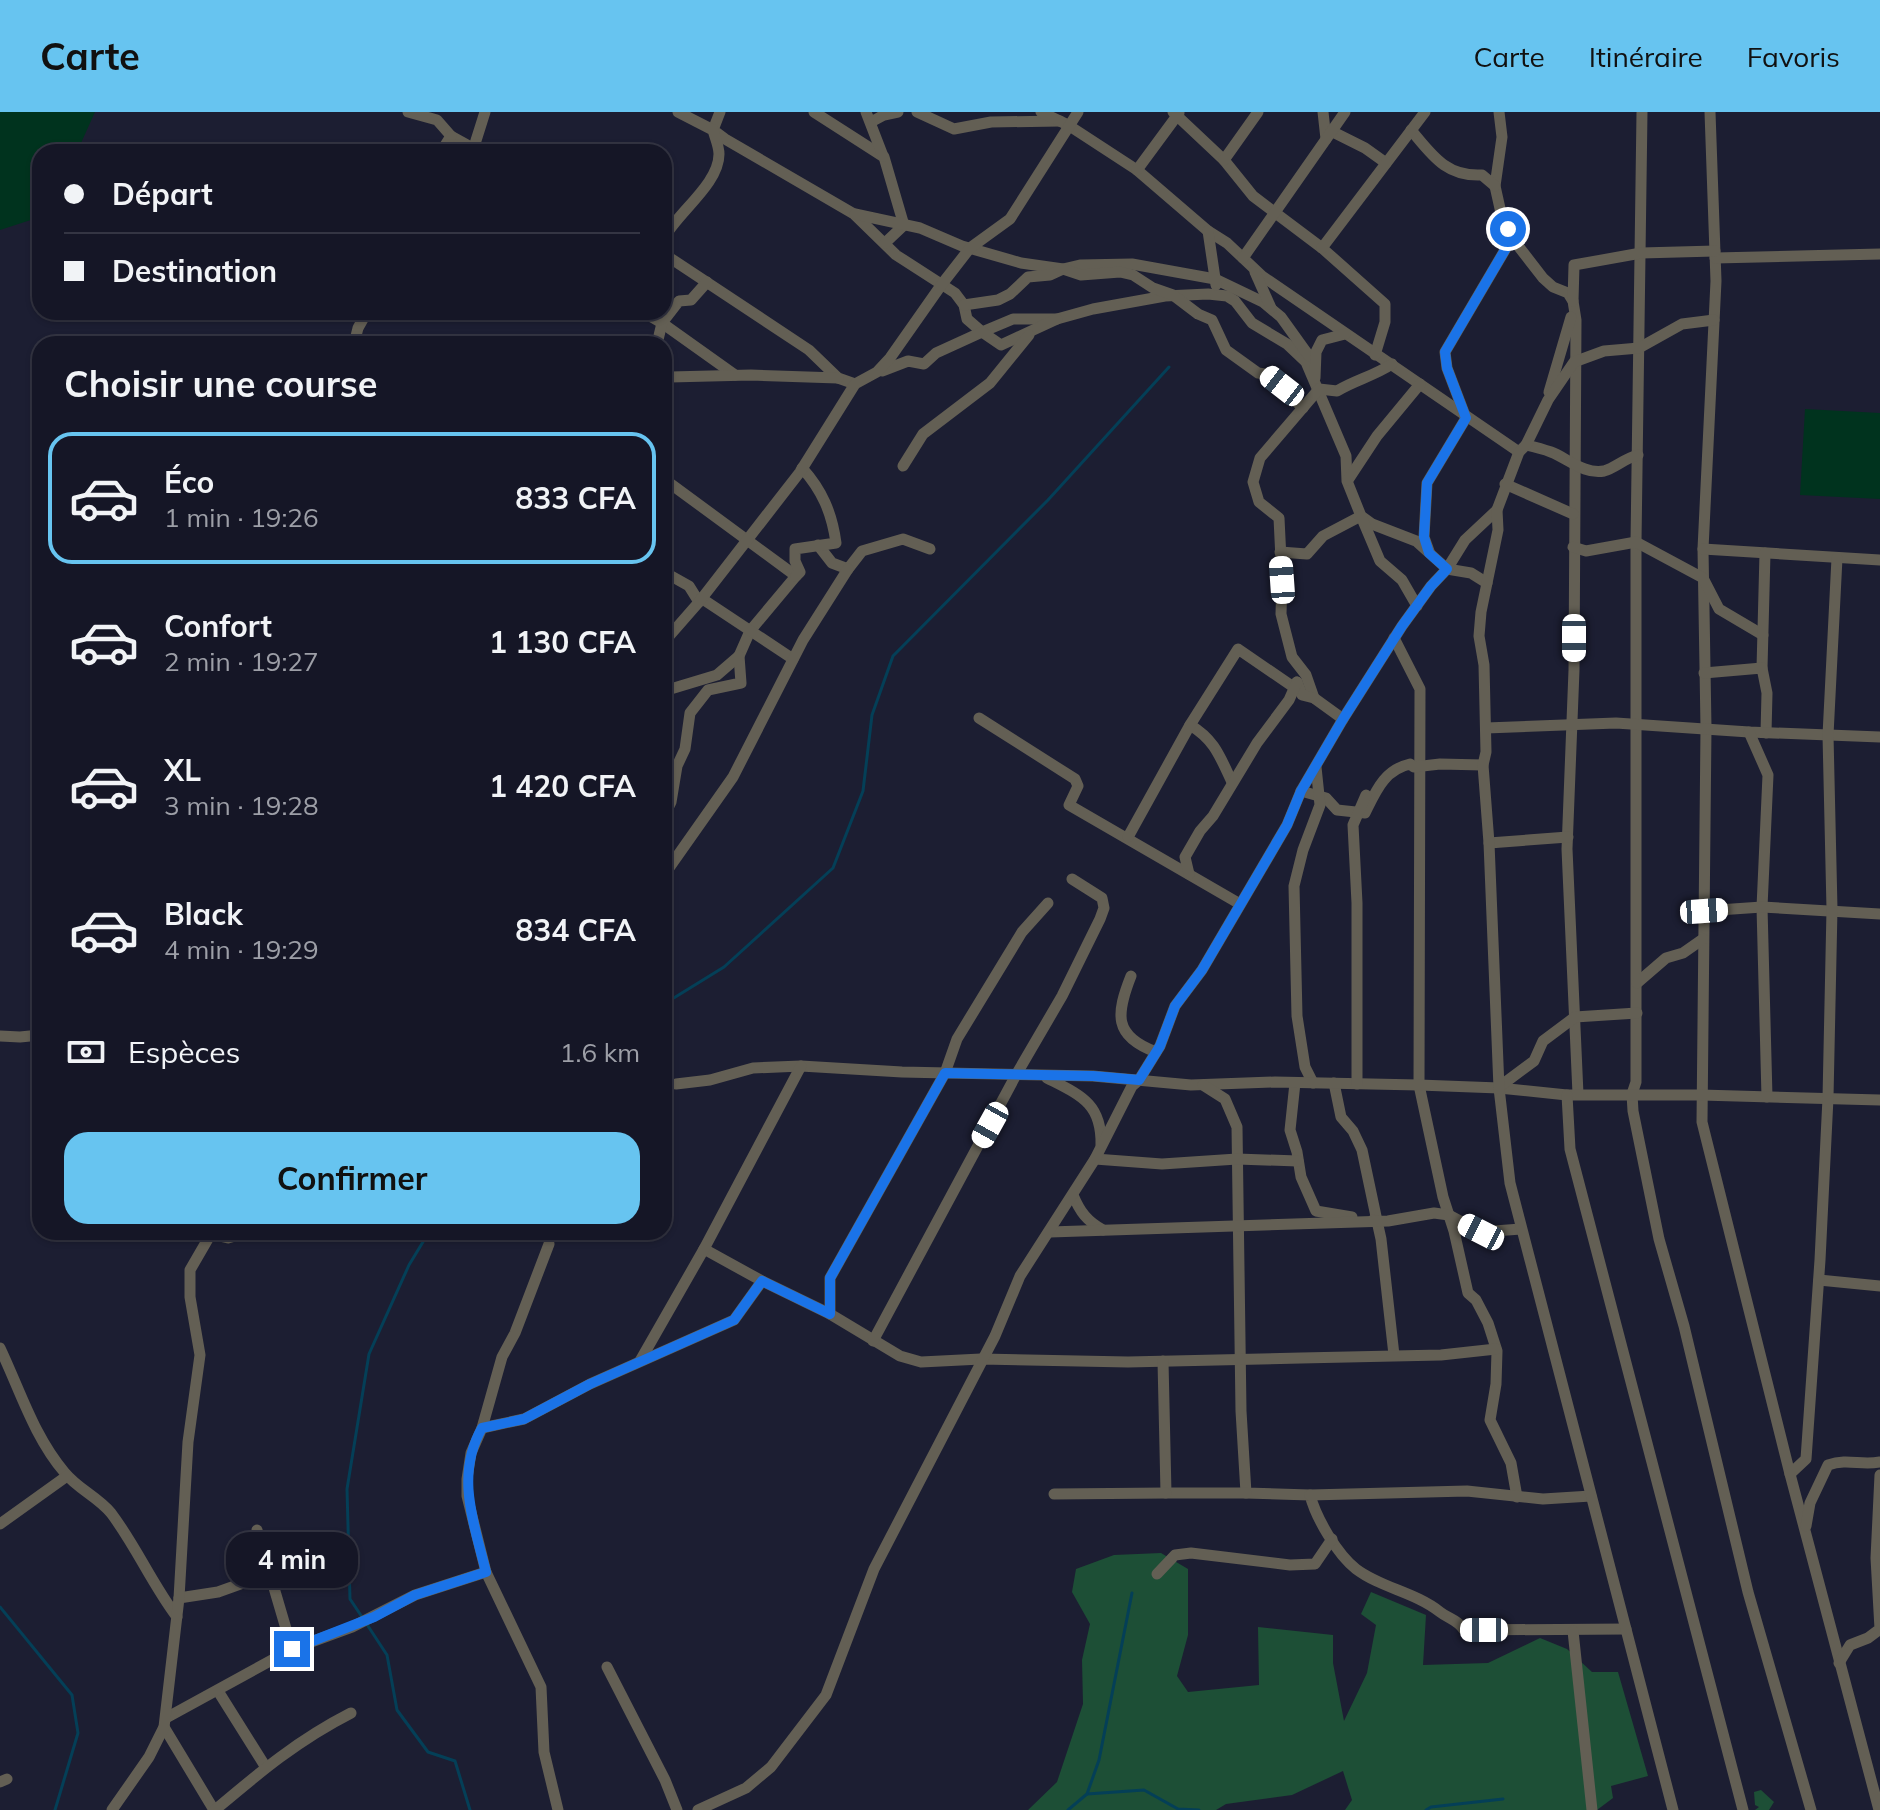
<!DOCTYPE html>
<html lang="fr">
<meta charset="utf-8">
<style>
body{margin:0;font-family:Mulish,sans-serif;background:#222332;color:#f1f3f6;height:100vh;display:flex;flex-direction:column;font-size:30px;white-space:nowrap}
*{box-sizing:border-box;margin:0}
p{font-size:26px;color:#9d9fa7}
.icon{flex:none;width:44px;height:44px;fill:none;stroke:currentColor;stroke-width:2;stroke-linecap:round;stroke-linejoin:round}
.map{position:relative;flex:1;overflow:hidden}
.panel{position:absolute;left:32px;top:224px;width:640px;height:904px;display:flex;flex-direction:column;background:#151626;border-radius:24px;box-shadow:0 2px 6px #0004,0 0 0 2px #343543}
.panel>*{flex:none}
.guide{position:absolute;left:32px;top:32px;width:640px;height:176px;border-radius:24px;box-shadow:0 2px 6px #0004,0 0 0 2px #343543;display:grid;align-content:center;height:176px;padding:0 32px;background:#151626}
.end{position:absolute;width:36px;height:36px;margin:-18px;border:10px solid #1a73e8;background:#fff;box-shadow:0 0 0 4px #fff}
.from{border-radius:50%}
.bubble{position:absolute;height:56px;border-radius:24px;background:#151626;box-shadow:0 2px 6px #0004,0 0 0 2px #343543;font-size:26px;font-weight:700;line-height:56px;text-align:center}
.car{position:absolute;width:24px;height:48px;margin:-24px -12px;border-radius:10px;box-shadow:0 0 6px 2px #0007;background:linear-gradient(#fff 24%,#345 0 40%,#fff 0 76%,#345 0 86%,#fff 0)}
.guide b{display:flex;align-items:center;gap:28px;height:76px;font-size:30px}
.guide b+b{border-top:2px solid #343543}
.guide i{width:20px;height:20px;background:#f1f3f6}
ul{padding:0;list-style:none}
li{display:flex;align-items:center;gap:24px;height:132px;margin:0 16px 12px;padding:0 16px;border:4px solid transparent;border-radius:24px}
li div{flex:1}
li b{display:block;font-size:30px}
li em{font-style:normal;font-weight:700}
li.selected{border-color:#67c4f0}
li>.icon{width:72px;height:72px;stroke-width:1.5}
h2{padding:0 32px;font-size:36px;line-height:96px}
.pay{display:flex;align-items:center;gap:20px;height:88px;padding:0 32px;font-size:30px}
.pay p{margin-inline-start:auto}
.button{display:flex;gap:16px;margin-top:auto;padding:16px 32px}
.button a{flex:1;height:92px;border-radius:24px;background:#67c4f0;color:#111;font-size:32px;font-weight:700;line-height:92px;text-align:center}
header{display:flex;align-items:center;gap:48px;box-sizing:border-box;height:112px;padding:0 40px;background:#67c4f0;color:#111}
header strong{font-size:38px}
nav{display:flex;gap:44px;margin-inline-start:auto;font-size:28px}
.map>svg:first-child{display:block}
.green{fill:#00331e}
.forest{fill:#1d4f36}
.lines{fill:none;stroke-linecap:round;stroke-linejoin:round}
.stream{stroke:#043f57;stroke-width:3}
.street{stroke:#635f54;stroke-width:11}
.route{stroke:#1a73e8;stroke-width:10}
</style>
<header>
<strong>Carte</strong>
<nav><a>Carte</a><a>Itinéraire</a><a>Favoris</a></nav>
</header>
<div class="map">
<svg width="1880" height="1698" viewBox="0 0 1880 1698">
<rect width="100%" height="100%" fill="#1c1e32"/>
<!-- green -->
<g class="green">
<path d="M0,0H95L77,40H40V105L0,118Z"/>
<path d="M1805,297L1880,301V387L1800,383Z"/>
</g>
<!-- forest -->
<g class="forest">
<path d="M1161,1441L1188,1457V1523L1177,1564L1188,1580L1259,1573L1258,1515L1333,1523V1551L1344,1609L1367,1561L1376,1513L1361,1502L1371,1480L1426,1503L1423,1553L1488,1551L1540,1526L1567,1537L1592,1560H1618L1648,1664L1611,1674L1613,1686L1597,1698H1345L1352,1688L1343,1659L1292,1683L1226,1692L1216,1698H1028L1057,1670L1083,1592L1082,1548L1090,1512L1072,1480L1076,1457L1114,1443Z"/>
<path d="M1761,1678L1774,1690L1769,1698H1755L1759,1695L1755,1693L1754,1680Z"/>
</g>
<g class="lines">
<!-- stream -->
<g class="stream">
<path d="M664,892L724,855L833,756L863,679L872,603L893,544L1048,388L1169,255"/>
<path d="M0,1495L72,1583L78,1621L55,1698"/>
<path d="M362,1505L350,1487L347,1377L369,1242L409,1153L429,1120"/>
<path d="M366,1511L387,1543L397,1598L428,1640L455,1649L470,1698"/>
<path d="M1087,1682L1144,1678L1178,1697L1199,1698"/>
<path d="M1068,1698L1087,1682L1099,1648L1132,1481"/>
<path d="M1426,1698L1431,1695L1503,1687"/>
</g>
<!-- street -->
<g class="street">
<path d="M408,0L437,8L451,24L480,40"/>
<path d="M720,0L713,18L725,27L854,102L896,143L955,181L964,193L967,207L982,220L1013,207H1057L1093,197L1165,184L1208,182L1227,184L1235,189L1252,211L1287,232L1306,250L1346,344L1347,369L1361,404L1372,412L1416,429L1447,457L1471,461L1487,471"/>
<path d="M814,0L884,45L903,110V114L885,131"/>
<path d="M866,0L883,44"/>
<path d="M917,0L954,17L991,10L1060,9"/>
<path d="M1041,0L1068,13L1137,58L1208,119L1227,131L1262,164L1519,340"/>
<path d="M1173,0L1224,48L1253,84L1322,136L1385,192V210L1375,243"/>
<path d="M1323,0L1326,27"/>
<path d="M1499,0L1502,25L1495,74L1501,101L1512,126L1543,166L1553,175L1568,181L1573,189L1576,208L1574,558L1567,737L1578,982"/>
<path d="M1642,0L1636,430V970L1632,982L1633,999L1659,1127L1684,1214L1748,1480L1811,1698"/>
<path d="M1710,0L1716,169L1703,437L1706,616L1702,1010L1790,1362L1879,1698"/>
<path d="M871,10L884,3L898,0"/>
<path d="M1411,18C1432,43 1446,65 1482,63L1495,74"/>
<path d="M1331,19L1365,36L1386,51"/>
<path d="M473,38L485,0"/>
<path d="M441,40L451,24"/>
<path d="M1224,48L1258,0"/>
<path d="M1137,58L1179,1"/>
<path d="M855,102L920,116L962,134L1021,151L1063,157L1080,153L1132,152L1215,167L1263,190L1281,205L1309,244"/>
<path d="M1208,119L1216,173"/>
<path d="M664,126C678,100 719,72 719,42C719,34 715,26 713,18L678,0"/>
<path d="M1322,136L1425,0"/>
<path d="M664,142L809,238L838,266L855,272"/>
<path d="M1243,146L1345,0"/>
<path d="M1715,146L1880,142"/>
<path d="M1255,160L1271,196"/>
<path d="M1573,189L1574,153L1641,141L1715,139"/>
<path d="M964,193L998,188L1010,182L1028,165L1050,163L1063,157L1081,163L1120,160L1133,163L1153,176L1173,183L1198,202L1212,208L1226,238L1258,261L1265,262L1303,296"/>
<path d="M643,200L662,211L735,263"/>
<path d="M354,232L358,216L367,200"/>
<path d="M657,232L662,211L679,189L691,188L707,170"/>
<path d="M882,259L908,249L924,252L936,241L982,220L1001,233L1057,207"/>
<path d="M1315,266L1316,240L1322,228L1345,222"/>
<path d="M664,267L670,265L751,263L838,266"/>
<path d="M1549,280L1571,205"/>
<path d="M1526,333C1535,335 1543,337 1551,340C1567,346 1585,363 1604,359C1615,356 1625,346 1638,343"/>
<path d="M903,354L923,322L990,271L1029,223"/>
<path d="M664,367L796,464L750,519L739,544L741,571L708,578L690,601L685,637L677,654L671,690L664,704"/>
<path d="M1348,368L1377,324L1420,272"/>
<path d="M1505,372L1573,402"/>
<path d="M818,433L832,451L848,457L862,439L903,427L930,437"/>
<path d="M1573,435L1586,439L1636,430L1703,466L1719,497L1763,523"/>
<path d="M1703,437L1880,448"/>
<path d="M1429,439L1424,425L1427,371L1466,306L1447,256L1445,240L1512,126"/>
<path d="M1280,440L1307,442L1323,424L1361,404L1380,449L1402,468L1417,494"/>
<path d="M664,460L689,474L699,490"/>
<path d="M796,464L800,460L795,449V437L836,431C832,401 822,378 802,356"/>
<path d="M701,486L793,547"/>
<path d="M1394,526L1420,577L1419,973L1443,1085L1454,1119L1468,1181L1476,1188L1488,1211L1497,1239L1496,1272L1490,1308L1511,1351L1517,1385"/>
<path d="M664,530L699,490L800,360L855,272L877,260L890,246L942,172L970,136L1010,107L1078,0"/>
<path d="M1762,556L1765,441"/>
<path d="M1704,561L1762,556L1767,581L1766,621"/>
<path d="M664,579L717,563L739,544"/>
<path d="M1314,586L1306,563L1292,545L1281,502L1282,468L1279,406L1259,390L1253,370L1260,346L1319,277L1337,279C1355,268 1374,264 1392,252"/>
<path d="M979,606L1075,667L1078,674L1069,693L1240,792"/>
<path d="M1190,613C1215,628 1220,645 1232,670"/>
<path d="M1486,616L1616,611L1749,620L1880,625"/>
<path d="M1749,620L1768,663L1762,795L1767,985"/>
<path d="M1301,679L1326,686L1337,698L1365,701C1376,679 1384,658 1410,652L1414,655L1440,652L1483,653"/>
<path d="M1128,725L1190,613L1238,537L1292,574L1297,570L1302,583L1314,586L1343,607"/>
<path d="M1489,731L1568,725"/>
<path d="M1189,762L1185,745L1200,719L1213,704L1257,631L1289,588L1297,570"/>
<path d="M664,763L733,665L803,528L848,457"/>
<path d="M1704,799L1762,795L1880,802"/>
<path d="M1131,864C1116,902 1113,924 1156,940"/>
<path d="M1637,871L1666,846L1683,841L1703,827"/>
<path d="M0,924L20,925L40,923"/>
<path d="M1047,966C1080,983 1102,991 1101,1033"/>
<path d="M1295,971L1290,1018L1297,1040L1301,1065L1316,1099L1352,1105"/>
<path d="M1313,971L1305,955L1297,904L1294,774L1303,738L1320,693L1316,655"/>
<path d="M1334,971L1341,1005L1353,1019L1362,1038L1377,1109"/>
<path d="M676,972L710,968L753,956L801,954L902,960L1093,964L1191,973L1275,970L1419,973L1499,976L1567,983H1701L1880,988"/>
<path d="M1357,972V791L1353,713L1366,683"/>
<path d="M1203,973L1225,987L1237,1015L1241,1299L1246,1381L1310,1383C1316,1406 1337,1442 1356,1457C1381,1476 1415,1480 1440,1500C1449,1507 1458,1508 1464,1518L1626,1517"/>
<path d="M1499,975L1534,949L1543,929L1575,905L1637,901"/>
<path d="M1567,983L1570,1037L1743,1698"/>
<path d="M1095,1047L1162,1052L1237,1047L1298,1049"/>
<path d="M1073,1083C1080,1100 1087,1109 1103,1118"/>
<path d="M1373,1108L1377,1109L1381,1127L1394,1243"/>
<path d="M1050,1120L1388,1109L1434,1101L1449,1103L1481,1120L1521,1117"/>
<path d="M211,1122L228,1126L249,1120"/>
<path d="M549,1132L515,1221L502,1245L482,1316L471,1341L467,1367V1384L486,1460L541,1575L544,1640L558,1698"/>
<path d="M704,1137L762,1169L830,1202L900,1244L921,1250L981,1247L1128,1250L1301,1246L1441,1243L1496,1237"/>
<path d="M1819,1168L1880,1174"/>
<path d="M830,1202V1166L945,961L957,927L1022,820L1048,791"/>
<path d="M873,1229L1016,963L1062,884L1100,807L1104,796L1102,786L1072,767"/>
<path d="M0,1236C20,1278 34,1325 65,1361C78,1377 98,1385 111,1401C136,1434 152,1472 177,1505"/>
<path d="M640,1249L704,1137L801,954"/>
<path d="M1163,1249L1166,1381H1246"/>
<path d="M482,1316L524,1307L590,1272L734,1208L762,1169"/>
<path d="M1790,1362L1806,1347L1820,1148L1828,986L1832,797L1828,623L1837,446"/>
<path d="M1054,1382L1166,1381"/>
<path d="M1310,1383L1467,1379L1543,1387L1591,1384"/>
<path d="M0,1412L67,1364"/>
<path d="M1806,1414L1810,1391L1828,1353C1849,1346 1860,1354 1880,1350"/>
<path d="M257,1418L292,1537"/>
<path d="M1157,1462L1175,1443L1191,1441L1290,1453L1315,1452L1332,1427"/>
<path d="M179,1486L218,1480L268,1462"/>
<path d="M1573,1519L1592,1698"/>
<path d="M1839,1551L1850,1533L1868,1526L1880,1517L1876,1446L1880,1363"/>
<path d="M607,1555L665,1668L677,1698"/>
<path d="M218,1579L265,1654"/>
<path d="M166,1606L292,1537L352,1515L415,1483L486,1460"/>
<path d="M164,1615L214,1698"/>
<path d="M0,1670L7,1667"/>
<path d="M112,1698L149,1645L164,1615L179,1486L188,1330L200,1243L190,1185V1158L212,1120"/>
<path d="M215,1698C260,1660 298,1628 351,1601"/>
<path d="M698,1698L746,1676L771,1655L826,1583L874,1457L995,1224L1020,1164L1095,1047L1132,974L1139,968L1160,934L1175,894L1202,858L1287,713L1301,679L1343,607L1402,514L1431,474L1447,457L1465,428L1497,398"/>
<path d="M1673,1698L1510,1071L1499,976L1489,731L1483,653L1486,640L1484,553L1479,524L1481,500L1498,418L1497,398L1519,340L1526,333L1548,288L1574,250L1604,239L1639,236L1682,212L1714,208"/>
</g>
</g>
<g class="lines">
<!-- route -->
<path class="route" d="M292,1537L374,1505L415,1483L486,1460C474,1411 455,1363 482,1316L524,1307L590,1272L734,1208L762,1169L830,1202V1166L945,961L1093,964L1139,968L1160,934L1175,894L1202,858L1287,713L1301,679L1343,607L1402,514L1431,474L1447,457L1429,441L1424,425L1427,371L1466,306L1447,256L1445,240L1512,126L1508,117"/>
</g>
</svg>
<i class="end from" style="left:1508px;top:117px"></i>
<i class="end" style="left:292px;top:1537px"></i>
<div class="bubble" style="left:226px;top:1420px;width:132px">4 min</div>
<i class="car" style="left:1282px;top:274px;rotate:308deg"></i>
<i class="car" style="left:1282px;top:468px;rotate:356deg"></i>
<i class="car" style="left:1574px;top:526px;rotate:180deg"></i>
<i class="car" style="left:1704px;top:799px;rotate:86deg"></i>
<i class="car" style="left:990px;top:1013px;rotate:209deg"></i>
<i class="car" style="left:1481px;top:1120px;rotate:297deg"></i>
<i class="car" style="left:1484px;top:1518px;rotate:270deg"></i>
<div class="guide">
<b><i class="from"></i>Départ</b>
<b><i></i>Destination</b>
</div>
<section class="panel">
<h2>Choisir une course</h2>
<ul>
<li class="selected"><svg class="icon" aria-label="car" viewBox="0 0 24 24"><path d="M5 17H2v-5l4-1 3-4h7l3 4 3 1v5h-3M9 17h6M6 11h13"/><circle cx="7" cy="17" r="2"/><circle cx="17" cy="17" r="2"/></svg><div><b>Éco</b><p>1 min · 19:26</p></div><em>833 CFA</em></li>
<li><svg class="icon" aria-label="car" viewBox="0 0 24 24"><path d="M5 17H2v-5l4-1 3-4h7l3 4 3 1v5h-3M9 17h6M6 11h13"/><circle cx="7" cy="17" r="2"/><circle cx="17" cy="17" r="2"/></svg><div><b>Confort</b><p>2 min · 19:27</p></div><em>1 130 CFA</em></li>
<li><svg class="icon" aria-label="car" viewBox="0 0 24 24"><path d="M5 17H2v-5l4-1 3-4h7l3 4 3 1v5h-3M9 17h6M6 11h13"/><circle cx="7" cy="17" r="2"/><circle cx="17" cy="17" r="2"/></svg><div><b>XL</b><p>3 min · 19:28</p></div><em>1 420 CFA</em></li>
<li><svg class="icon" aria-label="car" viewBox="0 0 24 24"><path d="M5 17H2v-5l4-1 3-4h7l3 4 3 1v5h-3M9 17h6M6 11h13"/><circle cx="7" cy="17" r="2"/><circle cx="17" cy="17" r="2"/></svg><div><b>Black</b><p>4 min · 19:29</p></div><em>834 CFA</em></li>
</ul>
<div class="pay"><svg class="icon" aria-label="cash" viewBox="0 0 24 24"><path d="M3 7h18v10H3z"/><circle cx="12" cy="12" r="2"/></svg>Espèces<p>1.6 km</p></div>
<div class="button"><a>Confirmer</a></div>
</section>
</div>
